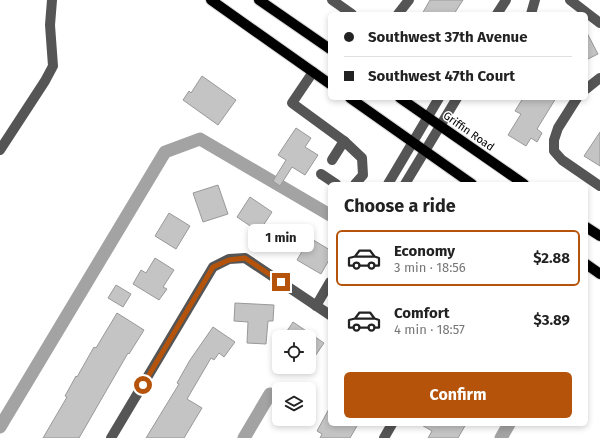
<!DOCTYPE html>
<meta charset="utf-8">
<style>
body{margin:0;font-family:"Fira Sans",sans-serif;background:#f6f6f6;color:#222;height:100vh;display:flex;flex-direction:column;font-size:15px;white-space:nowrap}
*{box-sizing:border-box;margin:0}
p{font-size:13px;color:#767676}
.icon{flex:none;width:22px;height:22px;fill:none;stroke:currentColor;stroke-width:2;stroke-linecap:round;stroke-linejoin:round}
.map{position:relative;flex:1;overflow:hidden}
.drawer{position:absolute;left:328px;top:182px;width:260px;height:244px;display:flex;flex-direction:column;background:#fff;border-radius:6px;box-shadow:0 2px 6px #0003}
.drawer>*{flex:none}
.guide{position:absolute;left:328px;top:12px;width:260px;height:88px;border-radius:6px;box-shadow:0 2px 6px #0003;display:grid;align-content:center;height:88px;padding:0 16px;background:#fff}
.tools{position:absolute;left:272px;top:330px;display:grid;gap:8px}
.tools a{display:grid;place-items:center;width:44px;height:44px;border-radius:6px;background:#fff;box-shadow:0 2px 6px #0003;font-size:20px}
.end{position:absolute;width:18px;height:18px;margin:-9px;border:5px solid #b45309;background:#fff;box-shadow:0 0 0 2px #fff}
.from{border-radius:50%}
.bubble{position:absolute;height:28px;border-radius:6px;background:#fff;box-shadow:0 2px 6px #0003;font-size:13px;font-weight:700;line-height:28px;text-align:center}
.guide b{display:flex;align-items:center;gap:14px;height:38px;font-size:15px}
.guide b+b{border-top:1px solid #e0e0e0}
.guide i{width:10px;height:10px;background:#222}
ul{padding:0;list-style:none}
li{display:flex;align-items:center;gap:12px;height:56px;margin:0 8px 6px;padding:0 8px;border:2px solid transparent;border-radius:6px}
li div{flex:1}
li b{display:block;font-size:15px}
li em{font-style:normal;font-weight:700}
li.active{border-color:#b45309}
li>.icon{width:36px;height:36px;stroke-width:1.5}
h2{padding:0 16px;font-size:18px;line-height:48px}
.action{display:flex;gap:8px;margin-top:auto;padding:8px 16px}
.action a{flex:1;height:46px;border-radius:6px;background:#b45309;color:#fff;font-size:16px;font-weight:700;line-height:46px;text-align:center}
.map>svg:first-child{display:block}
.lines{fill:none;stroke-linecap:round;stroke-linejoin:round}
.canal{stroke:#a3a3a3;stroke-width:13}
.building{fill:#c4c4c4;stroke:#999}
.major-casing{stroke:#dbdbdb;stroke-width:12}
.minor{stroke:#555;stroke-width:10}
.major{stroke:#000;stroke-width:10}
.route{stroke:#b45309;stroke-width:5}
.labels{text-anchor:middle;stroke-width:3;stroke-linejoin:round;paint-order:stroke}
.street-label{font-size:11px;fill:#000;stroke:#fff}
</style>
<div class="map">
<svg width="600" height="438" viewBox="0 0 600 438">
<rect width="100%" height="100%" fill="#fff"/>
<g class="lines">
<!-- canal -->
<g class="canal">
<path d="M0,427L165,152L200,139L330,215"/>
<path d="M244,438L270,394"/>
<path d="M501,438L509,424"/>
</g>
</g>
<!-- building -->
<g class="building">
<path d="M430,0H463L454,14H422Z"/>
<path d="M586,31L598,54L586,60Z"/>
<path d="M202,76L236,100L218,125L183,100L189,91L191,93Z"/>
<path d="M523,98H556L537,129L542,133L537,142L531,138L526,146L508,135L521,114L515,111Z"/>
<path d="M296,128L311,138L305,147L318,155L305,175L292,167L280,186L273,181L286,160L278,155Z"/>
<path d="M600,132V166L584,156Z"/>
<path d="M218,185L228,214L203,222L193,193Z"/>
<path d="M250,197L272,212L259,232L237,217Z"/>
<path d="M169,213L190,226L176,249L155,236Z"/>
<path d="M310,238L330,250V258L321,274L297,260Z"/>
<path d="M155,258L174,270L163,287L167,289L159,300L133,284L141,270L146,273Z"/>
<path d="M116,285L131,294L123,307L108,298Z"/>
<path d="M235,303L274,305L273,321H268L266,344L247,343L248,322L234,321Z"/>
<path d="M117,313L144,330L129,354L128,353L79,438H43L67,397L65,396L76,376L77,377L94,347L96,348Z"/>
<path d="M293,322L324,343L309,365V337H283Z"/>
<path d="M213,327L235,342L224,357L219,353L214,360L211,358L187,399L202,408L184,438H146L179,384L177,383L190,360Z"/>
<path d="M330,407V424H358L350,438H320L322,434L317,431Z"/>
<path d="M420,424H466L458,438H428L432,431Z"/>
</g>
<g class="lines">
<!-- major casing -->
<g class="major-casing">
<g id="major">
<path d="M211,0L330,84"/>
<path d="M259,0L330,49"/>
<path d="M350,98L472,184"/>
<path d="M400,98L524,184"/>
<path d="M586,227L600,236"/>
<path d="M586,264L600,274"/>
</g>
</g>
<!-- minor -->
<g class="minor">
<path d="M332,0L352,14"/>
<path d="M570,0L600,23"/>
<path d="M398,14L409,0"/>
<path d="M497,14L506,0"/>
<path d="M531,14L535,0"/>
<path d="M313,72L292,103L344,141L362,158L363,175L355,184"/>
<path d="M586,89L600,78"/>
<path d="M577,98L558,128L554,140V151L562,160L600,186"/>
<path d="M0,150L45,81L53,66L50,25L52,0"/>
<path d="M332,160L344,141"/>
<path d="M321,174L336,184"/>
<path d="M388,184L439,98"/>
<path d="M405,184L457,98"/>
<path d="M316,306L330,282"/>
<path d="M111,438L213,267L229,259L245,258L330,315"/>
<path d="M384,438L392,424"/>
</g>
<!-- major -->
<use href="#major" class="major"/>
</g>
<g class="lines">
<!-- route -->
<path class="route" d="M143,385L213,267L229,260L245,258L281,282"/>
</g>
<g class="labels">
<!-- street labels -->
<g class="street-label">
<text transform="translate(469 131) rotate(35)" y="4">Griffin Road</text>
</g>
</g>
</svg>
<div class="tools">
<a><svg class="icon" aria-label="locate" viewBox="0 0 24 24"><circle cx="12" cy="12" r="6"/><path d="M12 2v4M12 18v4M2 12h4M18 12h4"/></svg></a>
<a><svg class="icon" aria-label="layers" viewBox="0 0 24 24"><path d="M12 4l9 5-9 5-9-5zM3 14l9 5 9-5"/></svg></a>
</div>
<i class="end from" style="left:143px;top:385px"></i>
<i class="end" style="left:281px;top:282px"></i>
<div class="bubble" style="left:248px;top:224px;width:66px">1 min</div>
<div class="guide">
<b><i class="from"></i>Southwest 37th Avenue</b>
<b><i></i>Southwest 47th Court</b>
</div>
<section class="drawer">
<h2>Choose a ride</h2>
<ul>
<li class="active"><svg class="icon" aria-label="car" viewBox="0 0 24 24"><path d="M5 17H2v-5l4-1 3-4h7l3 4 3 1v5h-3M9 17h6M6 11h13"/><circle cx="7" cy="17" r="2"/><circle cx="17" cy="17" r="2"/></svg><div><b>Economy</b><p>3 min · 18:56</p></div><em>$2.88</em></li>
<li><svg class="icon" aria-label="car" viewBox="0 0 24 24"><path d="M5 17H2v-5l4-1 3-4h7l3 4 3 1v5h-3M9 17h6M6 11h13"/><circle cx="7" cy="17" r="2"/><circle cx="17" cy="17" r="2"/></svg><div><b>Comfort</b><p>4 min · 18:57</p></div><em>$3.89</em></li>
</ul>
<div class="action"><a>Confirm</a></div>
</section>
</div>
